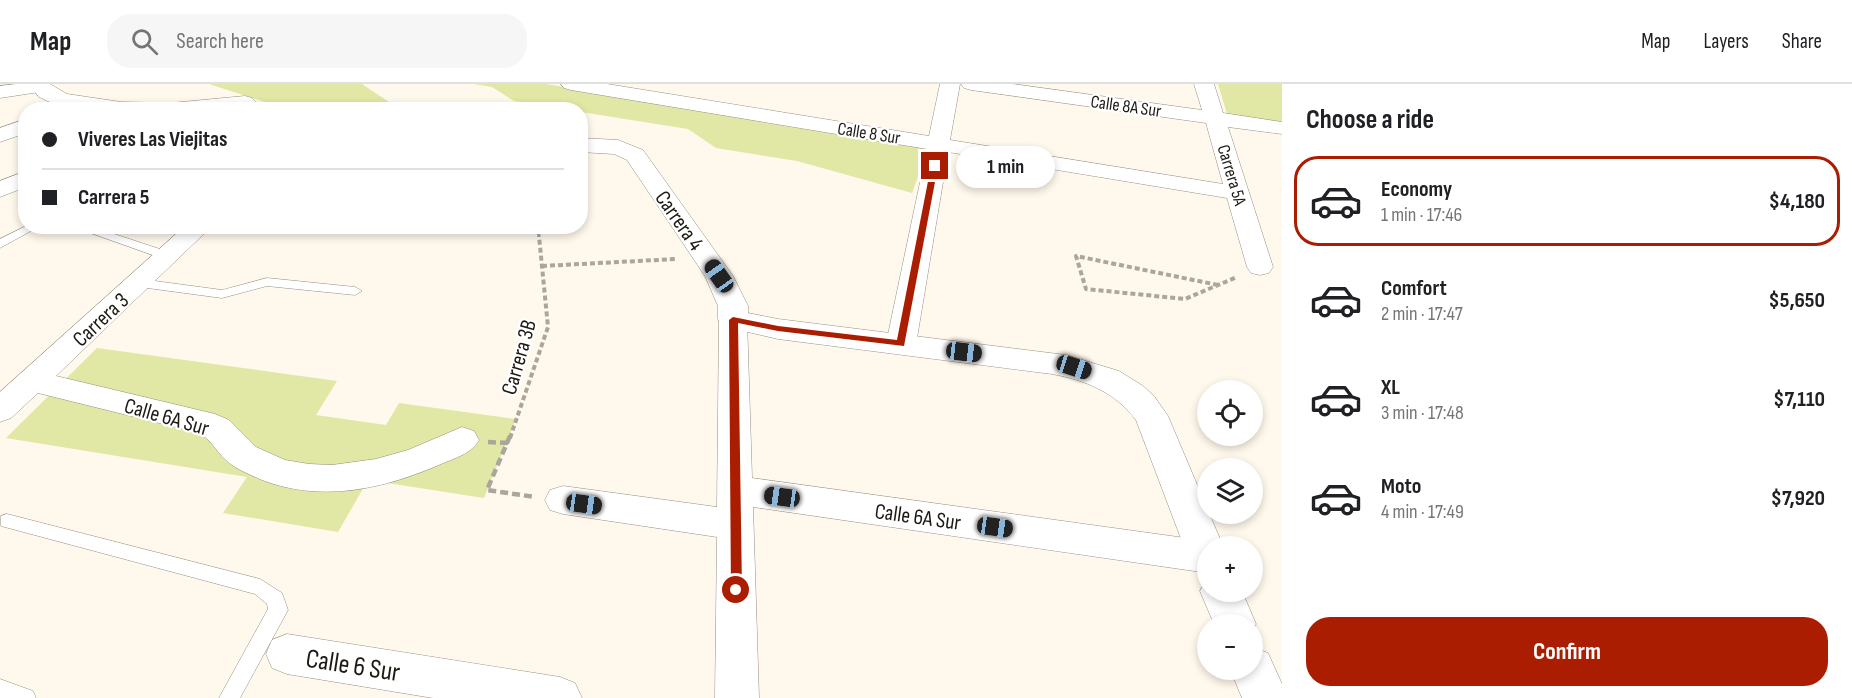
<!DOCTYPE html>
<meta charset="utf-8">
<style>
body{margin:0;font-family:"Sofia Sans Condensed",sans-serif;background:#f6f6f6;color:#202124;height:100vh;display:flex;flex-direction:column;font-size:22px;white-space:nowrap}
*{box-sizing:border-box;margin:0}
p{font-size:20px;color:#757577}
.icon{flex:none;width:33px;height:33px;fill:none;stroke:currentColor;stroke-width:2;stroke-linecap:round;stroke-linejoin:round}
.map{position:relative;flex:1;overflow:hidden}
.details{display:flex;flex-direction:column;background:#fff;width:570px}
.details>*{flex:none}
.banner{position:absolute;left:18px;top:18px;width:570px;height:132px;border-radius:24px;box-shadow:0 3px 9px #0003;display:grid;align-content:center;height:132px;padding:0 24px;background:#fff}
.fabs{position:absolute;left:1197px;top:296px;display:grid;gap:12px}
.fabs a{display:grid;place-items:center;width:66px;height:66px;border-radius:50%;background:#fff;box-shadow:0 3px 9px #0003;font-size:30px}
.end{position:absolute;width:27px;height:27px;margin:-14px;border:8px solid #ab1d00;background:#fff;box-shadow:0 0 0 3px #fff}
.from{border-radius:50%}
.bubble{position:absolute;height:42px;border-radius:21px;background:#fff;box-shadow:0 3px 9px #0003;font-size:20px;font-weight:700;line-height:42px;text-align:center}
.car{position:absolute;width:18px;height:36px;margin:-18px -9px;border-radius:8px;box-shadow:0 0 4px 2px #0007;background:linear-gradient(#222 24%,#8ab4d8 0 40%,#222 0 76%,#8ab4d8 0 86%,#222 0)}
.banner b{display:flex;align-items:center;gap:21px;height:57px;font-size:22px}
.banner b+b{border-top:2px solid #e0e0e0}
.banner i{width:15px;height:15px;background:#202124}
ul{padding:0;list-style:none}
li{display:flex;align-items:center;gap:18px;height:90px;margin:0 12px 9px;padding:0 12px;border:3px solid transparent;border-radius:24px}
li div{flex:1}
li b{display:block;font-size:22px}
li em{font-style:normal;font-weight:700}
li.active{border-color:#ab1d00}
li>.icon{width:54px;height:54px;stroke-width:1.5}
h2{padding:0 24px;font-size:27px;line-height:72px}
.button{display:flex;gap:12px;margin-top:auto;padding:12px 24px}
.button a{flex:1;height:69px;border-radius:24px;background:#ab1d00;color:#fff;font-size:24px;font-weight:700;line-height:69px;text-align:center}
header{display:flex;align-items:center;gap:36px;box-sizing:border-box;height:84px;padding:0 30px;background:#fff;border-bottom:2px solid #e0e0e0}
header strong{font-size:28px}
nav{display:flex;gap:33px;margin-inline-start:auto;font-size:21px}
.search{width:420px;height:54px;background:#f6f6f6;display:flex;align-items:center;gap:15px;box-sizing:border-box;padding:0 21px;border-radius:24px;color:#757577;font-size:22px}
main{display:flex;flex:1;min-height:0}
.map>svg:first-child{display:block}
.green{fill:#e1e8a5}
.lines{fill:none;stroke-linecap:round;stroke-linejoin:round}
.lane-casing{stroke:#968e80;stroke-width:1}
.street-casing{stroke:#968e80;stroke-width:1}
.secondary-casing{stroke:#968e80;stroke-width:1}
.path-far2{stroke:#aba69c;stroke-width:3;stroke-dasharray:4.5 2;stroke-linecap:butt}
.path-far1{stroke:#aba69c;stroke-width:4;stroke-dasharray:5 3;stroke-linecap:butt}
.path{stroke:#aba69c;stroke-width:4.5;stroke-dasharray:8 4;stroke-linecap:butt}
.lane{fill:#fff;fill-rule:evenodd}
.street{fill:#fff;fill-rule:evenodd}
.secondary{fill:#fff;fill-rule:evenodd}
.route{fill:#ab1d00}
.labels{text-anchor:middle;stroke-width:4.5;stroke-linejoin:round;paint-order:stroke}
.far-street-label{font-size:18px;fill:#1d1a14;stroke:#fff}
.street-label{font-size:22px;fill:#1d1a14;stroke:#fff}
.near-street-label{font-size:27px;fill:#1d1a14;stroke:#fff}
</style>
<header>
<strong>Map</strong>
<div class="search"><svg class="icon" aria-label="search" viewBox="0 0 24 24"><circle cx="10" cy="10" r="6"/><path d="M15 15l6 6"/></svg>Search here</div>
<nav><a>Map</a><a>Layers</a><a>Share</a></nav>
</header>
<main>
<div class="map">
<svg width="1282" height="614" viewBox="0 0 1282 614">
<rect width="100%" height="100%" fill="#fff8ec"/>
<!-- green -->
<g class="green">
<path d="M209,0H362L389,18L382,25H286Z"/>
<path d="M474,0H546L929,62L912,109L797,77L716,64L688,45L581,28L580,26L514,17L492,3Z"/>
<path d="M1218,0H1282V38L1227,30Z"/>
<path d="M97,264L337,297L316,331L386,341L399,319L516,335L484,414L368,396L338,448L223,429L247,393L6,354Z"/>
</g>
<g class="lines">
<!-- lane casing -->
<g class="lane-casing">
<g id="lane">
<path d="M26,142H40L0,164V155Z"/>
<path d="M71,142H90L172,169L174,172L172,175H164Z"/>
<path d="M267,194L355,203L362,207L355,211L267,202L222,214L140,203L134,199L140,195L222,206Z"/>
<path d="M7,430L260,495L282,509L288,526L240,614H219L268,525L267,520L255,510L1,442V432Z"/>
<path d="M0,595L33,607L36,614H0Z"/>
</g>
</g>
<!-- street casing -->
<g class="street-casing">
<g id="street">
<path d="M16,0H47L49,3L46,7L0,14V2Z"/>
<path d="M561,0H607L929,52L940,0H960L950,56L1223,100L1206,39L971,6L964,4L961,0H1013L1202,26L1194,0H1214L1223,29L1282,38V50L1228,43L1273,183L1269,189L1260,191L1251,189L1247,183L1227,114L948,68L916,260L911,267L901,270L891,267L886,260L927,65L571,6L564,4Z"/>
<path d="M76,13L83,15L86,19C79,29 63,26 51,26L54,22Z"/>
<path d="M26,35V49L0,58V44Z"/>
<path d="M26,87V103L0,113V97Z"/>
<path d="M185,142H212L56,292L215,330L229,336L256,363L285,376L309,380L332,381L376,375L408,366L462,343L474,347L479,356C471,370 455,374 441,380C384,405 322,419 262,396C251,391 235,385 226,376C215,366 211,354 196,348L38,309L11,334L0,338V308Z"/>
<path d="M733,226L743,228L747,235L752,394L1207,457L1221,462H1208V489L753,423L759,614H715L717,453L563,430L550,426L545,416L550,406L563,402L717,423L719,235L723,228Z"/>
<path d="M287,550L560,593L575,599L582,614H433L287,590L272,584L266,570L272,556Z"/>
</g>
</g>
<!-- secondary casing -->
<g class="secondary-casing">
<g id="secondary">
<path d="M29,0H50L67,10L121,18L171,19L245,12L252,14L256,18L252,22L223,26H77L52,19L39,13Z"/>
<path d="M580,54L618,56L643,66L733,192L748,222V229L778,235L1066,271L1119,287L1143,302L1154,312L1168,332L1223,462H1208V490L1194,485L1188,473L1136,336C1115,308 1085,296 1052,290L778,255L722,242L718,235V222L705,192L627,76L614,70L580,68Z"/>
<path d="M1208,494V507H1242L1256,540L1252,548V540H1214L1200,507Z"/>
<path d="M1252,563L1268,569L1282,600V614H1242L1230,585H1252Z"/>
</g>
</g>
<!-- path-far2 -->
<path class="path-far2" d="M538,142L539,154"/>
<!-- path-far1 -->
<g class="path-far1">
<path d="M542,182L676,175"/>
<path d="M1218,201L1076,172L1086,205L1185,215L1237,193"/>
<path d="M510,354L548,243L539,152"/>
</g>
<!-- path -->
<g class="path">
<path d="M510,352L487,406L535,413"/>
<path d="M488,358L508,359"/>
</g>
<!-- lane -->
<use href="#lane" class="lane"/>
<!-- street -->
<use href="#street" class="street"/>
<!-- secondary -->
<use href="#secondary" class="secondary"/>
</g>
<!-- route -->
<path class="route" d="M935,80L938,82L904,262L778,247L738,239L742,506L736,512L731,510L729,236L733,233L778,242L897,256L931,82Z"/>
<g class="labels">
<!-- far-street labels -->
<g class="far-street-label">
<text transform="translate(1126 22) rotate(8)" y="6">Calle 8A Sur</text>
<text transform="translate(869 49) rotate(9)" y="6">Calle 8 Sur</text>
<text transform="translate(1232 91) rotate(73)" y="6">Carrera 5A</text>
</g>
<!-- street labels -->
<g class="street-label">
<text transform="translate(680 136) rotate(55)" y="8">Carrera 4</text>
<text transform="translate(100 235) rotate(-43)" y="8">Carrera 3</text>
<text transform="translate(518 273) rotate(-74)" y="8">Carrera 3B</text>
<text transform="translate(167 332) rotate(16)" y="8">Calle 6A Sur</text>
<text transform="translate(918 432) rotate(8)" y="8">Calle 6A Sur</text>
</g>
<!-- near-street labels -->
<g class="near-street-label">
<text transform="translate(353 581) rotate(9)" y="9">Calle 6 Sur</text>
</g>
</g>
</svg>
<div class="fabs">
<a><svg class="icon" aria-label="locate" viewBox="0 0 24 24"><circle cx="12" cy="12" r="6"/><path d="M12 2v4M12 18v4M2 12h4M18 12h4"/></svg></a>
<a><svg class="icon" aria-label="layers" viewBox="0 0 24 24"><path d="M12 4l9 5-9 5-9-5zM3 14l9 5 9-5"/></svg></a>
<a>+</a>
<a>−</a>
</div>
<i class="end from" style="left:736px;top:506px"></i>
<i class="end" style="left:935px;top:82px"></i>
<div class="bubble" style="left:956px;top:62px;width:99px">1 min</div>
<i class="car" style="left:719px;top:192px;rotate:325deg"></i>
<i class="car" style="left:964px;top:268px;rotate:97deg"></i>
<i class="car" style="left:1074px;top:283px;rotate:108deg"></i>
<i class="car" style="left:782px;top:413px;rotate:278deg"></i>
<i class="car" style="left:584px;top:420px;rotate:98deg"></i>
<i class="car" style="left:995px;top:443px;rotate:98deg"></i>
<div class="banner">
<b><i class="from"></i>Viveres Las Viejitas</b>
<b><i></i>Carrera 5</b>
</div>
</div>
<section class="details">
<h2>Choose a ride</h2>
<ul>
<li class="active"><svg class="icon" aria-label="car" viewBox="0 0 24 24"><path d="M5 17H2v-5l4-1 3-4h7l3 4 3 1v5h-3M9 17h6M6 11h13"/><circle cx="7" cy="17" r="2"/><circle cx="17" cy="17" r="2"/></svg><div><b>Economy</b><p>1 min · 17:46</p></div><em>$4,180</em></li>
<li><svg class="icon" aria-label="car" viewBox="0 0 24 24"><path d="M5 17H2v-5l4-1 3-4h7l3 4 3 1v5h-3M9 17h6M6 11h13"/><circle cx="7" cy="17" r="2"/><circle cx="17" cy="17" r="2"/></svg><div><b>Comfort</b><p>2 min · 17:47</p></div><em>$5,650</em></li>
<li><svg class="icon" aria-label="car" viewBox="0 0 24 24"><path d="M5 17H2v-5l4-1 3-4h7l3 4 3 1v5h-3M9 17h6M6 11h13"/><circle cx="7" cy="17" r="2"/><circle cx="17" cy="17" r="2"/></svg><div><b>XL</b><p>3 min · 17:48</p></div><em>$7,110</em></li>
<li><svg class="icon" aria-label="car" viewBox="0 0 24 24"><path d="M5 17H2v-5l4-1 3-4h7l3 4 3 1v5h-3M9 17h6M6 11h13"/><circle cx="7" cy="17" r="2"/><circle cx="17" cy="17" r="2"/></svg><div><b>Moto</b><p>4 min · 17:49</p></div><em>$7,920</em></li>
</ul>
<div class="button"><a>Confirm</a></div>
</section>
</main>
